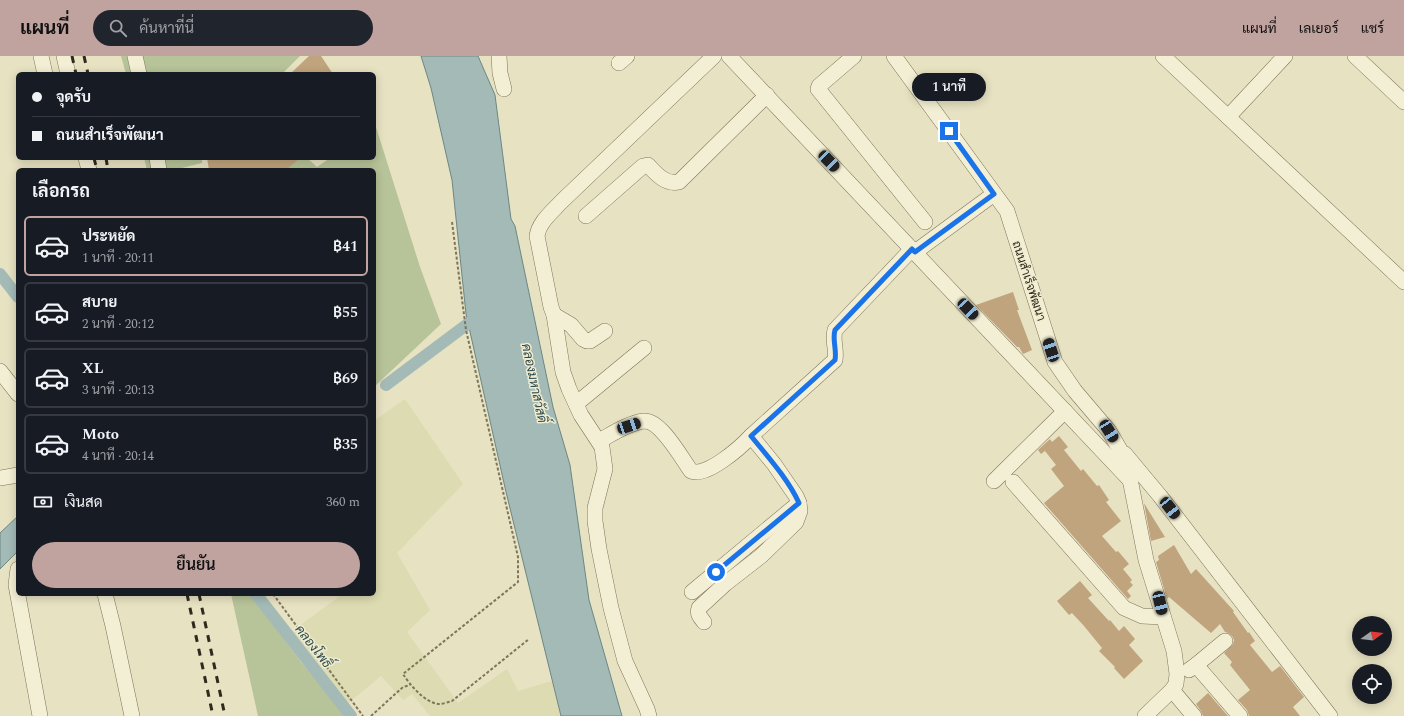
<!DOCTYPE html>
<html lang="th">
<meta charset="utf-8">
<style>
body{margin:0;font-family:Spectral,Sarabun,serif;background:#20242c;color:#f1f3f6;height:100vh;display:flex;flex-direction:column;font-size:15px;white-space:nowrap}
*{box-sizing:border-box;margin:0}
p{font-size:13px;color:#9ea1a6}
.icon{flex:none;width:22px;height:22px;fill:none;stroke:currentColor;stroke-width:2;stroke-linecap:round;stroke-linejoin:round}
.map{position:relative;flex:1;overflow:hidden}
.panel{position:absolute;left:16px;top:112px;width:360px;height:428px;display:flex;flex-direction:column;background:#171b24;border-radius:6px;box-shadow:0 2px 10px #0003}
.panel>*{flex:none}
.guide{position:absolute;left:16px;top:16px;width:360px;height:88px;border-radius:6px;box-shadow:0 2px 10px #0003;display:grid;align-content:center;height:88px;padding:0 16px;background:#171b24}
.needle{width:26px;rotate:76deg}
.fabs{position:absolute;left:1352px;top:560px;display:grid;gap:8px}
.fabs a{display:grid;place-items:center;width:40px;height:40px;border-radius:50%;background:#171b24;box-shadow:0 2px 10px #0003;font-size:20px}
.end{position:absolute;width:18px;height:18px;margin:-9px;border:5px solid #1a73e8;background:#fff;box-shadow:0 0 0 2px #fff}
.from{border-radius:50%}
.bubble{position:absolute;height:28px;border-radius:14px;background:#171b24;box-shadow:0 2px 10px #0003;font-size:13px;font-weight:600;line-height:28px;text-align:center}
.car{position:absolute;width:12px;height:24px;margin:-12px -6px;border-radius:5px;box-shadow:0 0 3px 1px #0007;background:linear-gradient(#222 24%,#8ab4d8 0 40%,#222 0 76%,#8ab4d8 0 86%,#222 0)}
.guide b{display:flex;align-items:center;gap:14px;height:38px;font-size:15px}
.guide b+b{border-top:1px solid #363941}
.guide i{width:10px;height:10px;background:#f1f3f6}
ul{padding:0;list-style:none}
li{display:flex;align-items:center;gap:12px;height:60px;margin:0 8px 6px;padding:0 8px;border:2px solid #363941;border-radius:6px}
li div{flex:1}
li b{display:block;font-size:15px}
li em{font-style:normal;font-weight:600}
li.selected{border-color:#c0a29f}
li>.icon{width:36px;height:36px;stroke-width:1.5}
h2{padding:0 16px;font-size:18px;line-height:48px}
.pay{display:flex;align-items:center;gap:10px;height:44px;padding:0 16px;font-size:15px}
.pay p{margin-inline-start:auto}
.cta{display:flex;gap:8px;margin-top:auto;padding:8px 16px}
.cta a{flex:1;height:46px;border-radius:24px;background:#c0a29f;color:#111;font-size:16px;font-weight:600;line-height:46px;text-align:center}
header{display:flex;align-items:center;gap:24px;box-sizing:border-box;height:56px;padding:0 20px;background:#c0a29f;color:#111}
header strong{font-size:19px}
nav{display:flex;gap:22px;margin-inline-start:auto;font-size:14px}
.search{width:280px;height:36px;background:#20242c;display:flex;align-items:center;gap:10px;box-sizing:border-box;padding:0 14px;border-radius:22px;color:#9ea1a6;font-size:15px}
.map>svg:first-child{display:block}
.farmland{fill:#dcdbb1}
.green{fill:#b7c398}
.water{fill:#a4bab7;stroke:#6c8784}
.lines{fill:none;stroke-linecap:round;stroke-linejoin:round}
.canal{stroke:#a4bab7;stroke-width:12}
.building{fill:#c0a47d}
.minor-casing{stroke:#7f745c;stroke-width:16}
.path{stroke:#7f745c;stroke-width:2;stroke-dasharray:3 2;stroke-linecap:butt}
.minor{stroke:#f3efd4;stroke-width:15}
.rail{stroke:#302a1e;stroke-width:3;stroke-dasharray:7 7;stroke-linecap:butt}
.route{stroke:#1a73e8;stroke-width:5}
.labels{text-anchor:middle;stroke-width:3;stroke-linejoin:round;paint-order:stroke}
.street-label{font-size:12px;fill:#302a1e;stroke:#f0ecd0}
.water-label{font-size:13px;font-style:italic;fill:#2f4b4e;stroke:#f0ecd0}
</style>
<header>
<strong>แผนที่</strong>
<div class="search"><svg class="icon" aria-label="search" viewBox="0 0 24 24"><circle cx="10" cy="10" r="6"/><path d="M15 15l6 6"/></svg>ค้นหาที่นี่</div>
<nav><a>แผนที่</a><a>เลเยอร์</a><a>แชร์</a></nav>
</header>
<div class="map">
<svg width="1404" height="660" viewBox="0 0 1404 660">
<rect width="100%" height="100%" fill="#e7e2c2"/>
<!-- farmland -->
<path class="farmland" d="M405,343L463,428L397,497L430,554L407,576L458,647L507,613L518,635L552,625L561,660H430L412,638L403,644L381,620L346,649L291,576L340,540L339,538H374V365Z"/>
<!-- green -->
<g class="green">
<path d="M121,0H300L282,18H126Z"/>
<path d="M376,71L420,211L441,268L374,331V114H283L297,102H307L317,111L330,102H374V72Z"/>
<path d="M144,102H202V107L174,114H147Z"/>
<path d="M231,538H250L301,606L346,660H258Z"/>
</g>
<!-- water -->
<g class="water">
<path d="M421,0H478L495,39L511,163L515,170L553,351L570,409L589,544L622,660H561L506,436L466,258L452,124L431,32Z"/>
<path d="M18,460V495L0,513V477Z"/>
</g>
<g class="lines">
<!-- canal -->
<g class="canal">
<path d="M0,218L18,241"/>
<path d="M386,329L481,258"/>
<path d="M256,538L351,660"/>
</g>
</g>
<!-- building -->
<g class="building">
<path d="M309,0H321L333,18H290Z"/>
<path d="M207,102H300L286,114H209Z"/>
<path d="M1013,236L1019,254H1017L1032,294L1023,298L1019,291H1017L976,249Z"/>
<path d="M1059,380L1068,391L1064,394L1081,415L1083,413L1097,430L1099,429L1109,444L1106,446L1121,465L1102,480L1116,496L1118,495L1129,508L1123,513L1132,524L1130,526L1133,529L1127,535L1131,540L1128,543L1044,447L1064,430L1051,413L1056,409L1045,395L1041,398L1038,394L1050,383L1052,386Z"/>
<path d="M1144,447L1150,457L1165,481L1151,485Z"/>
<path d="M1174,489L1191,518L1196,513L1234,555L1233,556L1248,577L1249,576L1255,585L1250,589L1272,616L1280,610L1304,641L1293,651L1300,660H1249L1247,654L1238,644L1250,634L1230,609L1232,606L1224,597L1233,588L1234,584L1232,580L1228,577L1225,576L1220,568L1211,577L1169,541L1167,543L1156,506L1159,504L1158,500Z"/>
<path d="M1080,525L1092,539L1088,542L1109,565L1110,564L1119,575L1124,570L1135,583L1129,589L1143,605L1124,623L1114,612L1115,611L1099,595L1102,592L1084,570L1072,557L1069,559L1057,545Z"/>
<path d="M1208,637L1228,660H1203L1201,655L1196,648Z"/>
</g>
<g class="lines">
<!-- minor casing -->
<g class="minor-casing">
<g id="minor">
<path d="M41,0L45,18"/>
<path d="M64,0L68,18"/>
<path d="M135,0L139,18"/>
<path d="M499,0L500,17L504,33"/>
<path d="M729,0L1129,423"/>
<path d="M854,0L819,30L818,33L925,166"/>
<path d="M894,0L1007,155L1055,306L1075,335L1109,375L1119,392L1127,408L1146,504L1174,595L1177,618L1176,628L1172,634L1145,660"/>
<path d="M1163,0L1404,226"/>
<path d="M1355,0L1404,46"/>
<path d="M619,7L627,0"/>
<path d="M1228,61L1285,0"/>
<path d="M86,102L89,114"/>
<path d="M157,102L159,114"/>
<path d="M586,160L643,110L648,109C656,118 666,129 679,126L767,39"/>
<path d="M915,196L994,138"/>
<path d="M554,259L571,269L583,283L587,285H590L605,275"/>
<path d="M0,315L18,338"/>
<path d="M576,348L644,292"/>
<path d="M751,380L835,304C837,293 832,284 835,274L912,193"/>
<path d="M599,385C612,378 628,367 644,365C661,364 682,403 691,415C706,422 741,391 751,380L774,408L796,440L799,447L800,455L796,466L761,500L725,528L699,552C697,558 700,561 704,566"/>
<path d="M1125,398L1160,440L1330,660"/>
<path d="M0,422L18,419"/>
<path d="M994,425L1065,355"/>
<path d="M1013,426L1124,552L1142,560L1163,561"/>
<path d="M18,513L16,529L40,660"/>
<path d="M692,536L799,447"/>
<path d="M105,538L113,570L132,660"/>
<path d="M1196,609L1240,660"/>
<path d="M1189,614L1196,609L1225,585"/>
<path d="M1172,634L1194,660"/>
<path d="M649,660L647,653L625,605L611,552L599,493L595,465V452L605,413L602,391L581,359L569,333L563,316L554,259L551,251L537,180C539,166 552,156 561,146L714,0"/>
</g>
</g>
<!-- path -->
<g class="path">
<path d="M452,166L466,274L518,501V526L403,618C410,629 425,647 439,648C443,648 448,646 452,645L529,583"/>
<path d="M273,538L363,660"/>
<path d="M371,660L403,631L410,629"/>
</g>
<!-- minor -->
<use href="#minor" class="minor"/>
<!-- rail -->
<g class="rail">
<path d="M72,0L76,18"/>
<path d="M84,0L88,18"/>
<path d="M94,102L97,114"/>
<path d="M106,102L108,114"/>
<path d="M187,538L213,660"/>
<path d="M199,538L225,660"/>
</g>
</g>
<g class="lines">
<!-- route -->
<path class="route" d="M716,516L799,447C788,423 768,401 751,380L835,304C837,293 832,284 835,274L912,193L915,196L994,138L949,75"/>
</g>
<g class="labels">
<!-- street labels -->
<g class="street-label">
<text transform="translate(1029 225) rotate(72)" y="4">ถนนสำเร็จพัฒนา</text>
</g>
<!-- water labels -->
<g class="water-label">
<text transform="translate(535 327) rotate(78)" y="5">คลองมหาสวัสดิ์</text>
<text transform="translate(314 590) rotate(52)" y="5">คลองโพธิ์</text>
</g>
</g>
</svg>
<div class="fabs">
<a><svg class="needle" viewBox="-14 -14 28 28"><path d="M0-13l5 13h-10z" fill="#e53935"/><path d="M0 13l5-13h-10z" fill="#9ea1a6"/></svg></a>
<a><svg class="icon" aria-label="locate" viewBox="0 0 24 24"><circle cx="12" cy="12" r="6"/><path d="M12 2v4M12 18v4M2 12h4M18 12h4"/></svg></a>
</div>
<i class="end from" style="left:716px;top:516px"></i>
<i class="end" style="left:949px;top:75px"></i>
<div class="bubble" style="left:912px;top:17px;width:74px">1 นาที</div>
<i class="car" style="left:829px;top:105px;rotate:136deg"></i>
<i class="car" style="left:968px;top:253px;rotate:137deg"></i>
<i class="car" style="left:1051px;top:294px;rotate:342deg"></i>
<i class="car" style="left:629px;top:370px;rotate:72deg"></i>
<i class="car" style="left:1109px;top:375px;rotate:148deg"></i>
<i class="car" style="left:1170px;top:452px;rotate:142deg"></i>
<i class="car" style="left:1160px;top:547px;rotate:167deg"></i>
<div class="guide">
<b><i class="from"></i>จุดรับ</b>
<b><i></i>ถนนสำเร็จพัฒนา</b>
</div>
<section class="panel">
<h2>เลือกรถ</h2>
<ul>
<li class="selected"><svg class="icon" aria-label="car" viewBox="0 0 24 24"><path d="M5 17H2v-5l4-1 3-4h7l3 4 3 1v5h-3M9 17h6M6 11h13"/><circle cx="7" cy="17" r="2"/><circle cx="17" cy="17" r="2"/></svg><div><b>ประหยัด</b><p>1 นาที · 20:11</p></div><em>฿41</em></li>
<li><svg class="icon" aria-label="car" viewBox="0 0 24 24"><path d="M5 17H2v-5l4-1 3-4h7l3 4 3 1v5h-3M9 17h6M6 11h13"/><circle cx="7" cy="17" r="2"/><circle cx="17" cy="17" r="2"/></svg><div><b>สบาย</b><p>2 นาที · 20:12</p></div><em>฿55</em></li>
<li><svg class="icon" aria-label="car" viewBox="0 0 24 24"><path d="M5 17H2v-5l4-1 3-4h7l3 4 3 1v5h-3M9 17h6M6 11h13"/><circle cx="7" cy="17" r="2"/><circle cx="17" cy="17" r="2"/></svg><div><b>XL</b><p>3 นาที · 20:13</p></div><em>฿69</em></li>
<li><svg class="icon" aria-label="car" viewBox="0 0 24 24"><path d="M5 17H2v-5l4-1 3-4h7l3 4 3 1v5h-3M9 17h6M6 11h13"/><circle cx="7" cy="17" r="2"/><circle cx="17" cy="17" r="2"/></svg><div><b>Moto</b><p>4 นาที · 20:14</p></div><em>฿35</em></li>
</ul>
<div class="pay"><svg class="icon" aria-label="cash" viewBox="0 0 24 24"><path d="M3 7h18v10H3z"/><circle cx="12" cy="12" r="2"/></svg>เงินสด<p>360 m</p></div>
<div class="cta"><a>ยืนยัน</a></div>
</section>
</div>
